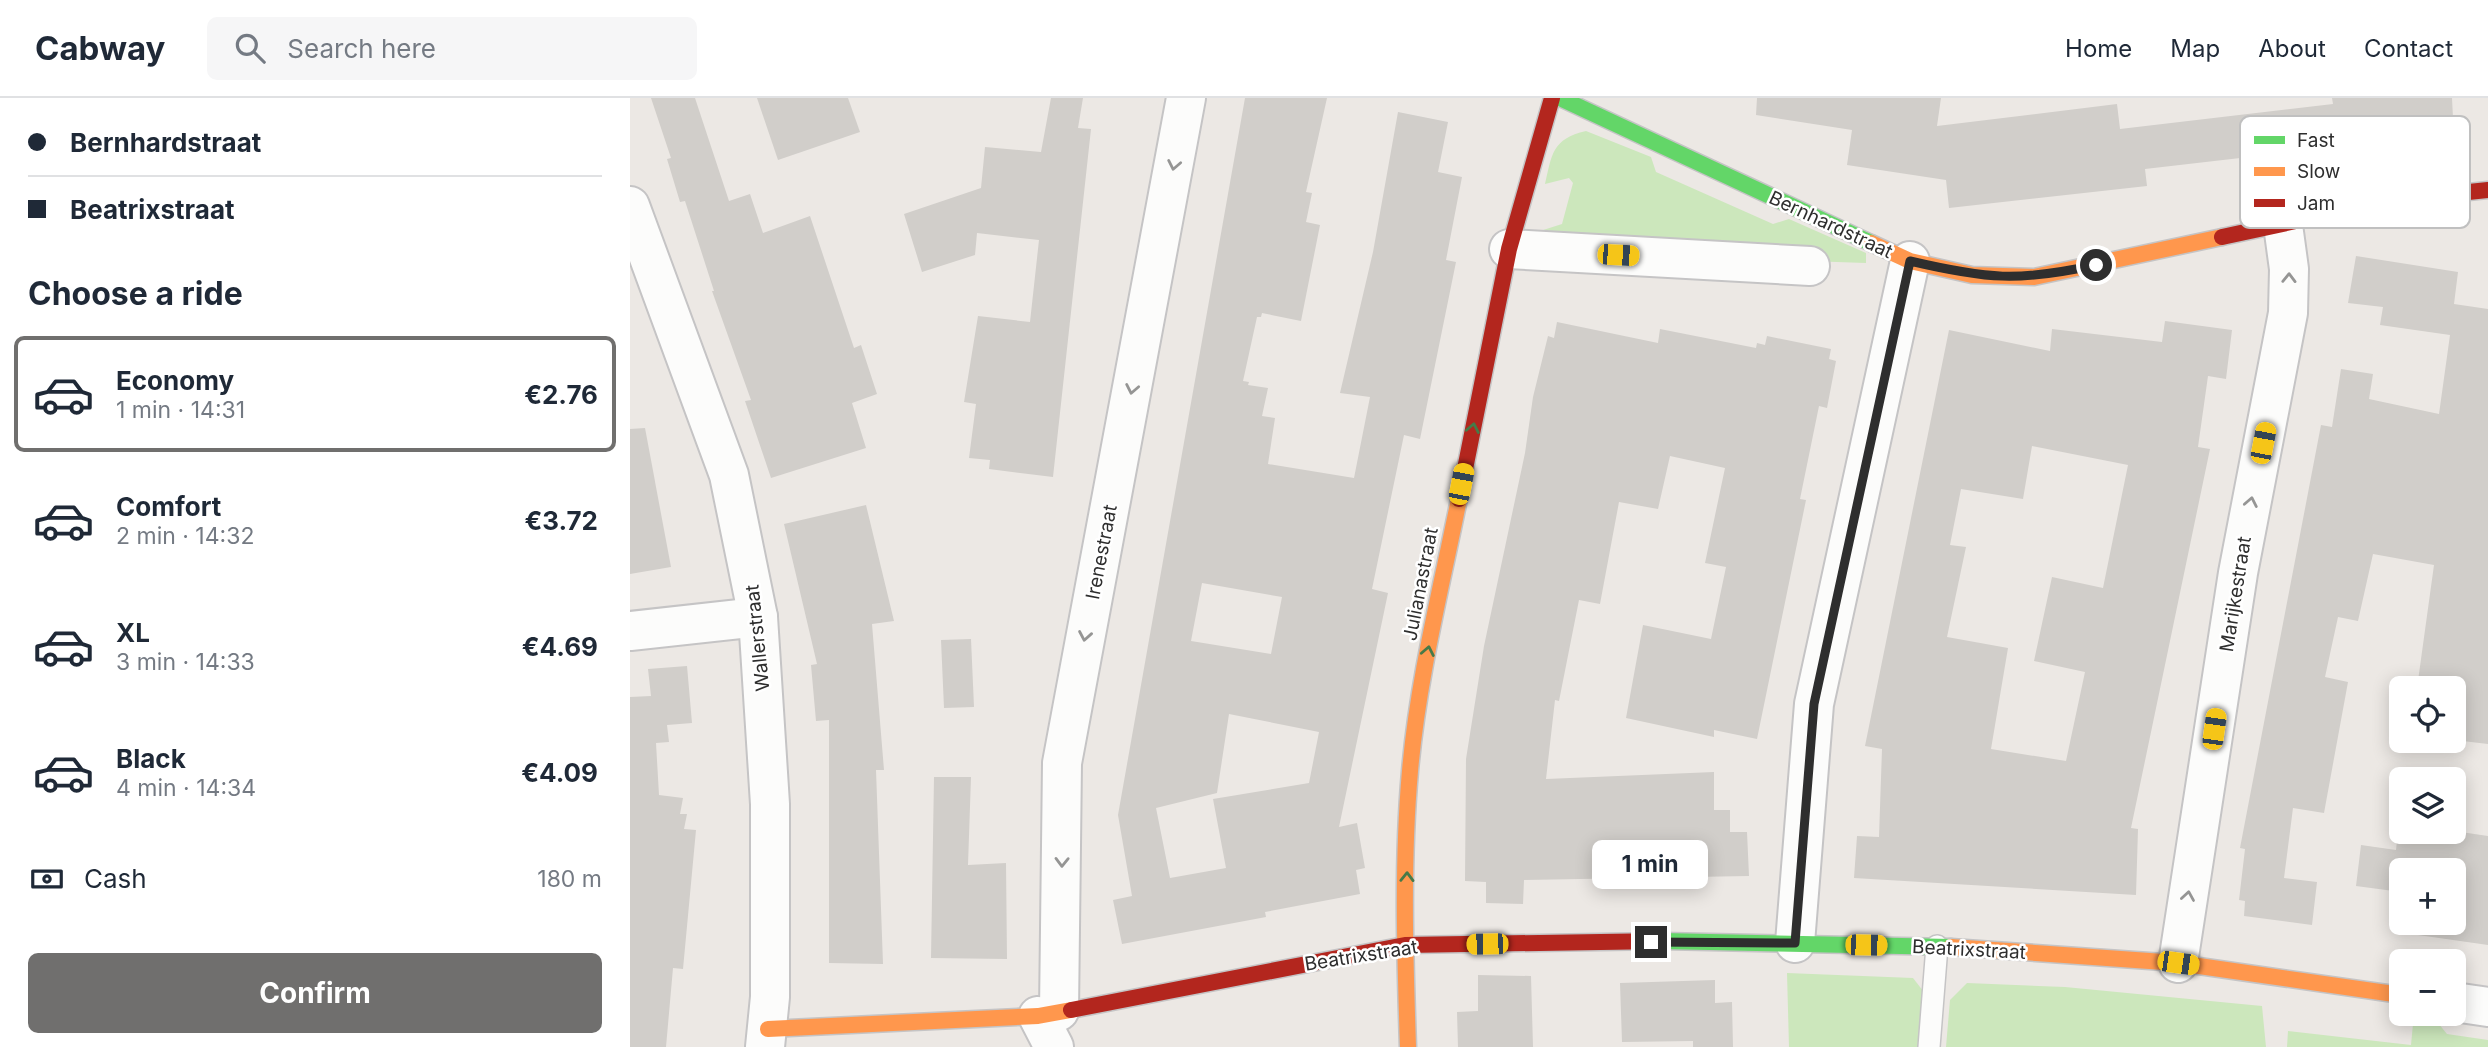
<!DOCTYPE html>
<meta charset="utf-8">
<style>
body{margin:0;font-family:Inter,sans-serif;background:#f6f6f7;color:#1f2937;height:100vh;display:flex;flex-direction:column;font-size:26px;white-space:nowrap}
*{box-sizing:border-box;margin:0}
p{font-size:23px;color:#747a83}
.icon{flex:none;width:38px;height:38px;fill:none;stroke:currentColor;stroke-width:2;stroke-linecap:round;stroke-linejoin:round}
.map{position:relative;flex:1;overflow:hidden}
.panel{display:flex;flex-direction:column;background:#fff;width:630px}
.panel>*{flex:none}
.banner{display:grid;align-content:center;height:154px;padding:0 28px;background:#fff}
.tools{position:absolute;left:1759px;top:578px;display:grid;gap:14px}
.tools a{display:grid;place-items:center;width:77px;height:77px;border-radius:10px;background:#fff;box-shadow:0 4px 18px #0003;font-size:35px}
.end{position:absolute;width:32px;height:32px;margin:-16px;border:9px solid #2e2e2e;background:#fff;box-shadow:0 0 0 4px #fff}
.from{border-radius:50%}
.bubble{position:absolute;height:49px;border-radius:10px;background:#fff;box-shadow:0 4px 18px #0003;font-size:23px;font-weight:700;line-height:49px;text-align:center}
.car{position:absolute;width:21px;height:42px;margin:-21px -10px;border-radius:9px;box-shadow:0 0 5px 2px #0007;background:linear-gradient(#f5c518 24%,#345 0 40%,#f5c518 0 76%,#345 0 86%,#f5c518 0)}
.banner b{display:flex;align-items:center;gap:24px;height:66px;font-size:26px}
.banner b+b{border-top:2px solid #e0e1e3}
.banner i{width:18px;height:18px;background:#1f2937}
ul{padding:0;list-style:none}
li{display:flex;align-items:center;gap:21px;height:116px;margin:0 14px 10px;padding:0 14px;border:4px solid transparent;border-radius:10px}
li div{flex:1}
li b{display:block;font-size:26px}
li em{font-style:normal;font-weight:700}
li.active{border-color:#706f6e}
li>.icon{width:63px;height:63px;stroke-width:1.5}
h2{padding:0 28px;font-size:32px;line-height:84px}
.pay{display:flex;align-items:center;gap:18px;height:77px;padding:0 28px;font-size:26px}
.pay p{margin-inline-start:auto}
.primary-button{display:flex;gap:14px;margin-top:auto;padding:14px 28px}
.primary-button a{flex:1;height:80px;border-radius:10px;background:#706f6e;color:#fff;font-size:28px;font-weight:700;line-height:80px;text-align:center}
header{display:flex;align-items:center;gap:42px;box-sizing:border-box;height:98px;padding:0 35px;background:#fff;border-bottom:2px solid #e0e1e3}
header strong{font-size:33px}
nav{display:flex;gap:38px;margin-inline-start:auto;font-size:24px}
.search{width:490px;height:63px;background:#f6f6f7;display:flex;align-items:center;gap:18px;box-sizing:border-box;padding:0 24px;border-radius:10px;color:#747a83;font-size:26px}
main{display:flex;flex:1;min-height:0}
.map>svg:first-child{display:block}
.green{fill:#cce7bc}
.building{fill:#d1ceca;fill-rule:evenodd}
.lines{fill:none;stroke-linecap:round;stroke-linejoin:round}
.lane-casing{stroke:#c5c4c5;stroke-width:24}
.street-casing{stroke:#c5c4c5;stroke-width:42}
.fast-casing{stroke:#c5c4c5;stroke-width:19}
.slow-casing{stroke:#c5c4c5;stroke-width:19}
.jam-casing{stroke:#c5c4c5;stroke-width:19}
.lane{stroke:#fcfcfb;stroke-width:21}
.street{stroke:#fcfcfb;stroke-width:38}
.fast{stroke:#63d668;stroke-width:16}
.slow{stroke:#ff974d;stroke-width:16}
.jam{stroke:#b3261e;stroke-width:16}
.oneway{stroke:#959594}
.oneway2{stroke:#467a48}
.route{stroke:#2e2e2e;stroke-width:9}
.labels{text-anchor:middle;stroke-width:5;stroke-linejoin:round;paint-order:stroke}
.street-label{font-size:19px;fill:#2e2e2e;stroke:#fff}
.key{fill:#fff;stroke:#c0c0c0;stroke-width:2}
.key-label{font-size:19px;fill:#2e2e2e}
</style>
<header>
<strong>Cabway</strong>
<div class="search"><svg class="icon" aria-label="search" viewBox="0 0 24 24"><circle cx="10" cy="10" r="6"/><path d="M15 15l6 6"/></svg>Search here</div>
<nav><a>Home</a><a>Map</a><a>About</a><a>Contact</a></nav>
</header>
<main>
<section class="panel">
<div class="banner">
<b><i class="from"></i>Bernhardstraat</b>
<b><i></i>Beatrixstraat</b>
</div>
<h2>Choose a ride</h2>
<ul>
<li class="active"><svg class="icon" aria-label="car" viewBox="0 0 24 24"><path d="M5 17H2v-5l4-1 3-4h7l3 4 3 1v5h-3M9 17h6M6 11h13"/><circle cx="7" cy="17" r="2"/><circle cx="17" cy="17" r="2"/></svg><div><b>Economy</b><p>1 min · 14:31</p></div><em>€2.76</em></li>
<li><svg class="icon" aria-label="car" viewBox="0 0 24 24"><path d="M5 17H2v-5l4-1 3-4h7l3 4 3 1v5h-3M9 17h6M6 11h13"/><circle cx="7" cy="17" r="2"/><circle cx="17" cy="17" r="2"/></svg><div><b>Comfort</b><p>2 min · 14:32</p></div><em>€3.72</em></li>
<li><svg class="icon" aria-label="car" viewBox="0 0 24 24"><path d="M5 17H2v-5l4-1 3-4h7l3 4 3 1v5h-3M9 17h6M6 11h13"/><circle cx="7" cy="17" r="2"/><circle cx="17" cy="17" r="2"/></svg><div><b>XL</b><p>3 min · 14:33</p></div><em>€4.69</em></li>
<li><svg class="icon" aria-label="car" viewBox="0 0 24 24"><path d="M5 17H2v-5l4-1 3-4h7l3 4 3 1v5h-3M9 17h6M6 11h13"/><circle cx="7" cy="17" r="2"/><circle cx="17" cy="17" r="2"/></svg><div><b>Black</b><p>4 min · 14:34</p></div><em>€4.09</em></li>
</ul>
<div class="pay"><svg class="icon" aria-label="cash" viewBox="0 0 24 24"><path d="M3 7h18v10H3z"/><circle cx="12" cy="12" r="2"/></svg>Cash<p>180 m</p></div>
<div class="primary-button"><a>Confirm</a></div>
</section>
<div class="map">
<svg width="1858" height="949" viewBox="0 0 1858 949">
<rect width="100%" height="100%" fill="#ece8e4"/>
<!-- green -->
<g class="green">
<path d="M956,33L1021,59L1026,74L1143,126L1159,121L1236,155V165L1177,163L907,134L932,126L943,85L939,80L915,86C922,56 922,41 956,33Z"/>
<path d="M1157,875L1283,880L1297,898L1292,949H1159Z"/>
<path d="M1337,885L1435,889L1632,908L1636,949H1316L1320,902Z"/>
<path d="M1788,922L1808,925L1817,936L1858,942V949H1657L1658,933L1781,947L1783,926Z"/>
</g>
<!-- building -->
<g class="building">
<path d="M21,0H65L99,103L120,96L133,135L180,118L224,250L231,247L247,296L222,305L236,350L141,380L115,303L121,302L82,193H84L55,103L50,104L37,61L41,60Z"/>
<path d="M127,0H218L230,34L148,62Z"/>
<path d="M421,0H453L448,30L461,31L423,379L359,371L360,362L339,360L346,306L334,304L348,218L400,224L409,142L347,135L345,157L292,174L274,116L351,90L355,49L411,54Z"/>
<path d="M615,0H697L676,94L682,95L676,124L690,127L671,223L632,215L631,219H627L613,283L619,284L618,287L638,290L632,318L645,320L638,366L724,380L740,299L710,295L743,154L768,14L818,24L808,74L832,79L816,162L826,164L790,341L774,337L742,491L758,495L709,729L727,725L735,770L726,772L730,796L635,814L636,819L492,846L483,802L502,798L488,717ZM572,485L652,499L641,556L561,543ZM599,616L689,634L679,685L583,701L596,770L540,780L526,710L587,695Z"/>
<path d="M1127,0H1311L1307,28L1487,6L1490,31L1703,6L1702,0H1822L1823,20L1738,30L1739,45L1515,71L1517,88L1319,110L1316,82L1217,67L1222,32L1126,17Z"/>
<path d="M1726,158L1828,174L1824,206L1858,211V646L1824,642V590H1787L1804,467L1743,456L1728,523L1708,519L1695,579L1718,584L1694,715L1663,710L1654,780L1687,784L1682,827L1614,818L1615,803L1609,802L1615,751L1610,750L1691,327L1702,329L1711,271L1743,276L1739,301L1809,316L1820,237L1750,227L1753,209L1718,205Z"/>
<path d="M1535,223L1602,232L1596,281L1578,278L1568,349L1580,351L1501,730L1508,731L1506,797L1224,780L1227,738L1249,739L1252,651L1235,648L1319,232L1420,253L1422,231L1532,244ZM1402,348L1498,367L1473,490L1422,479L1404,563L1455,574L1436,663L1361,651L1378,550L1317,539L1336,449L1320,447L1331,391L1393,401Z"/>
<path d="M927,224L1028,245L1030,231L1126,250L1127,245L1135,247L1137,238L1201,251L1199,261L1206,263L1197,310L1189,308L1170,401L1176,402L1127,641L1084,632V639L996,620L1013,527L1081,541L1096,469L1075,465L1095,370L1040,358L1028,411L989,404L970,506L949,502L929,603L925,602L916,681L1084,674V712H1100V734H1117L1119,778L894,782L893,806L856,805V784L835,783L836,661L854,548L895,355L903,299L918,238L924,240Z"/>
<path d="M15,330L41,469L0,476V331Z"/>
<path d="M236,407L264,523L242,526L254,672H246L253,866L199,865V622L186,623L181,567L187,566L154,426Z"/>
<path d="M341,541L344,609L314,610L311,542Z"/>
<path d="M57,568L62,625L37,627L39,644L26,645L29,697L53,700L50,716H57L54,731L66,732L53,871L43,870L36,949H0V599L21,598L18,571Z"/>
<path d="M304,679H341L338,767L376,765L377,861L301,860Z"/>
<path d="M1768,733H1824L1858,738V847L1781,836L1782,824H1824V772H1771V794L1726,788L1731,747L1766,752Z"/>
<path d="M848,877L901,878L903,949H828L827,914L848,913Z"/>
<path d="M1085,882V905L1102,904L1103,949H1063V943L992,944L990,885Z"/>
</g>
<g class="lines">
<!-- lane casing -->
<g class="lane-casing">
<path id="lane" d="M1299,949L1307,848"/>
</g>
<!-- street casing -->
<g class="street-casing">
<g id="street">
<path d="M0,108L99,377L128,519L140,706V899L135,949"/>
<path d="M879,151L1180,168"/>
<path d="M0,533L128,519"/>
<path d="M1165,845L1184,606L1280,163"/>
<path d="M1548,865L1608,475L1658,215L1659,171L1653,127"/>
<path d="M1824,904L1858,909"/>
<path d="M429,913L432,665L556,0"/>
<path d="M408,918L424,949"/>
</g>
</g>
<!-- fast casing -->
<g class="fast-casing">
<g id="fast">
<path d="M930,0L1241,145"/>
<path d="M1032,843L1321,849"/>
</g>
</g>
<!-- slow casing -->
<g class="slow-casing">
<g id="slow">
<path d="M1241,145L1280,163L1342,177L1404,179L1592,139"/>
<path d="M1321,849L1548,865L1771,897"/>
<path d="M138,931L408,918L441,912"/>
<path d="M778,949C775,858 772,764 780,673C788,581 811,491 829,401"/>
</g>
</g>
<!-- jam casing -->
<g class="jam-casing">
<g id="jam">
<path d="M1592,139L1763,102L1858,92"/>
<path d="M829,401L879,151L922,0"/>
<path d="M441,912L775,847L1032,843"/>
</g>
</g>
<!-- lane -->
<use href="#lane" class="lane"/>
<!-- street -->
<use href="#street" class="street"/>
<!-- fast -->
<use href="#fast" class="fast"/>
<!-- slow -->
<use href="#slow" class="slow"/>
<!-- jam -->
<use href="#jam" class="jam"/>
</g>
<!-- one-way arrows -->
<defs><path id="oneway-chevron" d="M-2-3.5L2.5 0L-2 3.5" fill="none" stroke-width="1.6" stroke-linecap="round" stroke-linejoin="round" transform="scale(1.75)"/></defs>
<g class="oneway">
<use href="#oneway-chevron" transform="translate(544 67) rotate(101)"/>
<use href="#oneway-chevron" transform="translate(1659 180) rotate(-89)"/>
<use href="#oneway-chevron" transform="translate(502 291) rotate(101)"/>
<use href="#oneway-chevron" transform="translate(1621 404) rotate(-79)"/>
<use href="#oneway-chevron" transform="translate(455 538) rotate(100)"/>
<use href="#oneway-chevron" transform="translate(432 764) rotate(91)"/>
<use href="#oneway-chevron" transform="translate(1558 798) rotate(-81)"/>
</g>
<g class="oneway2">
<use href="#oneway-chevron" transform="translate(843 330) rotate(-79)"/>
<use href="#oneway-chevron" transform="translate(798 553) rotate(-79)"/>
<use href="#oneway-chevron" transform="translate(777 779) rotate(-89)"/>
</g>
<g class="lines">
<!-- route -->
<path class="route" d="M1021,844L1165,845L1184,606L1280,163C1357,181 1388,184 1466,167"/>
</g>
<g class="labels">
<!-- street labels -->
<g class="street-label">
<text transform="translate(1201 126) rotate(25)" y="7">Bernhardstraat</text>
<text transform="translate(471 454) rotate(-79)" y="7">Irenestraat</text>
<text transform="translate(790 486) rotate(-79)" y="7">Julianastraat</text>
<text transform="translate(1605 496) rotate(-81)" y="7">Marijkestraat</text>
<text transform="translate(127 540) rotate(-96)" y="7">Wallerstraat</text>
<text transform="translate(1339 851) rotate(3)" y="7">Beatrixstraat</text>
<text transform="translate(731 857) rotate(-9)" y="7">Beatrixstraat</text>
</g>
</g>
<!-- legend -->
<rect x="1610" y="18" width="230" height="112" rx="10" class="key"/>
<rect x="1624" y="38" width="31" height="8" fill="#63d668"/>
<rect x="1624" y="69" width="31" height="9" fill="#ff974d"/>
<rect x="1624" y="101" width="31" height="8" fill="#b3261e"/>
<g class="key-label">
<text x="1667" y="49">Fast</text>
<text x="1667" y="80">Slow</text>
<text x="1667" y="112">Jam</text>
</g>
</svg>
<div class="tools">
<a><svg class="icon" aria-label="locate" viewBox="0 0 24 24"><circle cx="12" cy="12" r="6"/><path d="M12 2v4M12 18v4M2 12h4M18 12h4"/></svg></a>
<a><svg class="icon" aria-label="layers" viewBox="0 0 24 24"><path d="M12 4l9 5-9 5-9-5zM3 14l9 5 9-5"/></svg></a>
<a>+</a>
<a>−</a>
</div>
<i class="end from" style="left:1466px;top:167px"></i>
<i class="end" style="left:1021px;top:844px"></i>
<div class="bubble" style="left:962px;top:742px;width:116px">1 min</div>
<i class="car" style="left:988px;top:157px;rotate:93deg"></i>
<i class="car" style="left:1633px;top:345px;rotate:11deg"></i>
<i class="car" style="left:831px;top:386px;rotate:11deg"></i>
<i class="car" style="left:1584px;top:631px;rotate:8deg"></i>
<i class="car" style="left:857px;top:846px;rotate:269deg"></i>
<i class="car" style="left:1236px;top:847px;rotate:91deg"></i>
<i class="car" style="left:1548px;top:865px;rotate:98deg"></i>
</div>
</main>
